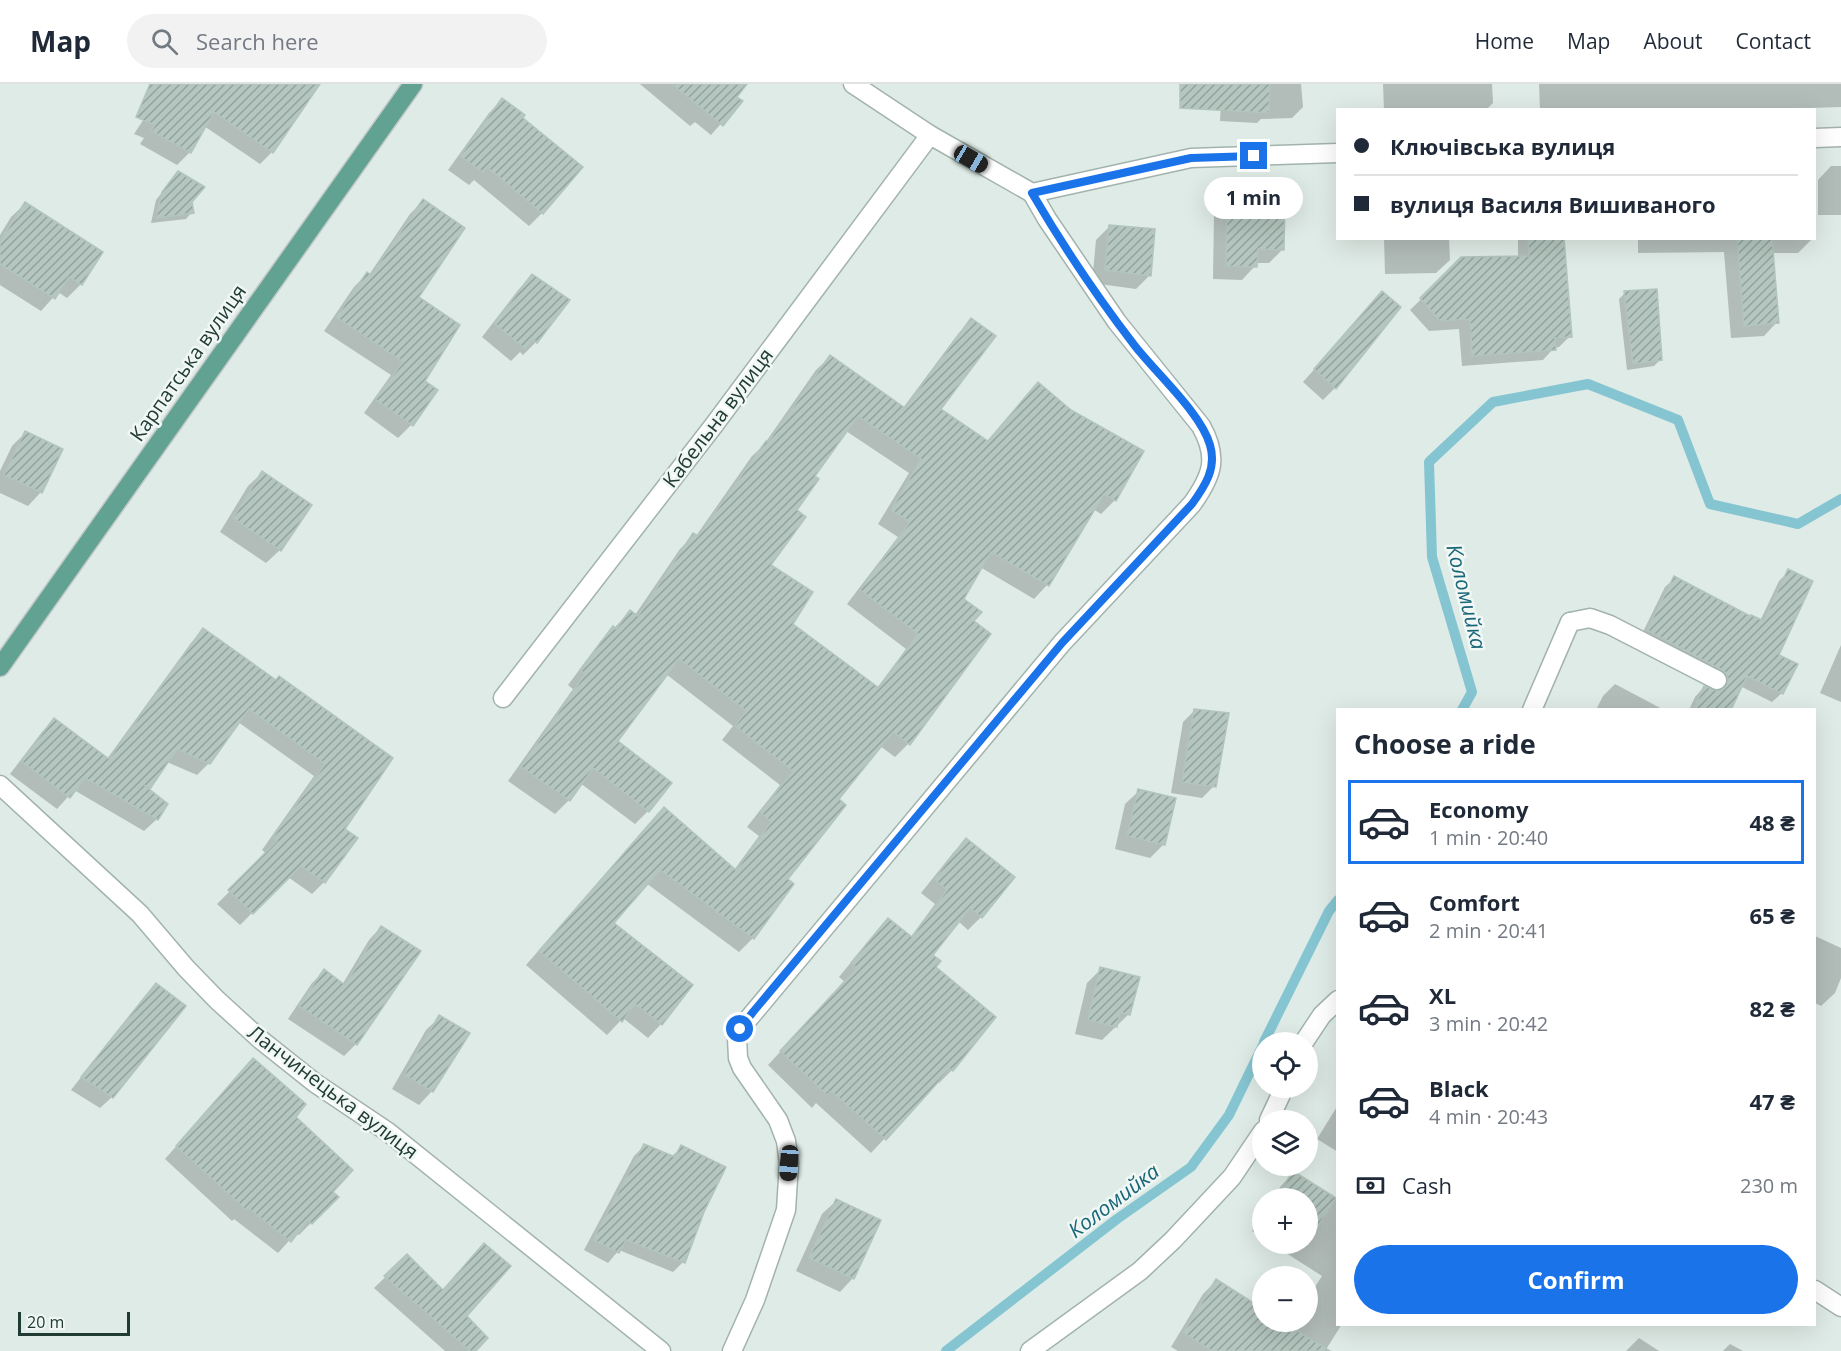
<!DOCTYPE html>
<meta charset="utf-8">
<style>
body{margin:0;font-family:"Open Sans",sans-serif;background:#f2f2f3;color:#1f2937;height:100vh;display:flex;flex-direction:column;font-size:22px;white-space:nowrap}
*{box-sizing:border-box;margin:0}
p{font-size:20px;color:#747a83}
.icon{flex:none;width:33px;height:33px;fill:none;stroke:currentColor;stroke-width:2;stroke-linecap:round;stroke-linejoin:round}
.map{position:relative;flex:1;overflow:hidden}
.details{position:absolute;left:1336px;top:624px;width:480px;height:618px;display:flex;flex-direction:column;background:#fff;border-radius:0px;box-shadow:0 6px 24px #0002}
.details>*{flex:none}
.banner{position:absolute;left:1336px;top:24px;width:480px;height:132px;border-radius:0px;box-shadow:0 6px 24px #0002;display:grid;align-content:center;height:132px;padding:0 18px;background:#fff}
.tools{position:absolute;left:1252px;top:948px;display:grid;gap:12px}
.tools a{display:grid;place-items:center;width:66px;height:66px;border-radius:50%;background:#fff;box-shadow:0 6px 24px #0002;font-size:30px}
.scale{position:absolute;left:18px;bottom:15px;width:112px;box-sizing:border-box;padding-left:6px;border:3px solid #203b34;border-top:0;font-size:16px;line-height:21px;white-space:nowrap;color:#203b34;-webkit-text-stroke:4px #f0f7f4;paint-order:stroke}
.end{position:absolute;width:27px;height:27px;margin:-14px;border:8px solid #1a73e8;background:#fff;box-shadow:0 0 0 3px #fff}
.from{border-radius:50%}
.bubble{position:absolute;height:42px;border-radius:21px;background:#fff;box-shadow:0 6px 24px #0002;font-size:20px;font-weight:700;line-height:42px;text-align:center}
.car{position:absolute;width:18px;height:36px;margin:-18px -9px;border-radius:8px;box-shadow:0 0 4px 2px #0007;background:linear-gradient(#222 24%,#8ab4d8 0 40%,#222 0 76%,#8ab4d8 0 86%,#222 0)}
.banner b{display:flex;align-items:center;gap:21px;height:57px;font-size:22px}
.banner b+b{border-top:2px solid #e0e1e3}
.banner i{width:15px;height:15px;background:#1f2937}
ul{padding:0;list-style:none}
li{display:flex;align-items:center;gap:18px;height:84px;margin:0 12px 9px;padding:0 6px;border:3px solid transparent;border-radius:0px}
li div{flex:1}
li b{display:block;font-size:22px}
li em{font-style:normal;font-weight:700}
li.active{border-color:#1a73e8}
li>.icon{width:54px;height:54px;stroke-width:1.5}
h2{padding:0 18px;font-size:27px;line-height:72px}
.pay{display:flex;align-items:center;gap:15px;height:66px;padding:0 18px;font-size:22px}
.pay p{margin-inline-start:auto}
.action{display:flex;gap:12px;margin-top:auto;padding:12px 18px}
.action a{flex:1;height:69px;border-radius:36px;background:#1a73e8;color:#fff;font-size:24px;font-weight:700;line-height:69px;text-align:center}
header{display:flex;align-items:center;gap:36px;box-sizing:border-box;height:84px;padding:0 30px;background:#fff;border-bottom:2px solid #e0e1e3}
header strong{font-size:28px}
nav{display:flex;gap:33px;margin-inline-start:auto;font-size:21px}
.search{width:420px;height:54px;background:#f2f2f3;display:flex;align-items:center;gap:15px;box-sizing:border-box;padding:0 21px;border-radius:33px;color:#747a83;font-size:22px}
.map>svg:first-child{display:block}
.shadow{fill:#0003;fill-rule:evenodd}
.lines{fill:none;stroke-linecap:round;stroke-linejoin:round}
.stream{stroke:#85c5d2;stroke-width:10}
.building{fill:url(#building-hatch);stroke:#b2c5bd;stroke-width:1.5;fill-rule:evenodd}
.service-casing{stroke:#a2b3ad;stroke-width:21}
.minor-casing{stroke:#a2b3ad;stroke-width:21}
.primary-casing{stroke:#c1c8c6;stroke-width:21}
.service{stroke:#fff;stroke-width:18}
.minor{stroke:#fff;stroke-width:18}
.primary{stroke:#62a293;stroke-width:18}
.route{stroke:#1a73e8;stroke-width:8}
.labels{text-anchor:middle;stroke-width:5;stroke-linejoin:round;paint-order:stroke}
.street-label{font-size:20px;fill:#203b34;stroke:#f0f7f4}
.water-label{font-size:21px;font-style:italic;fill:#196678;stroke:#f0f7f4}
</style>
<header>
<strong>Map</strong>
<div class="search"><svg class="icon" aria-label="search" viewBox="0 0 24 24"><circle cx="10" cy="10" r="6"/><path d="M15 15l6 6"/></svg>Search here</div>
<nav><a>Home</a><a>Map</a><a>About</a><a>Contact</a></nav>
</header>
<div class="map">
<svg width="1841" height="1267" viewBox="0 0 1841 1267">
<defs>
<pattern id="building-hatch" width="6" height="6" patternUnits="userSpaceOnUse" patternTransform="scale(1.5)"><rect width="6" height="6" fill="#b4c6bf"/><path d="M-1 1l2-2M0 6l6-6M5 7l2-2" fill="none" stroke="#92a29c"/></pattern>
</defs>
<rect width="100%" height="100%" fill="#dfebe6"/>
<!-- shadow -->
<g class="shadow">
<path d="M167,0H307L272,68L260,80L204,42L190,68L177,81L140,60L144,54L134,50Z"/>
<path d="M640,0H745L735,13L741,17L711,51L695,38L690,42Z"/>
<path d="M1222,0H1301L1303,23L1292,34L1261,35L1257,39L1220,37Z"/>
<path d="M1383,0H1492L1493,19L1486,26H1384Z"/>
<path d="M1539,0H1841V23L1750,26H1540Z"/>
<path d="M502,16L521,34L542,129L529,142L474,96L469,101L448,86L489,29Z"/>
<path d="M1831,82H1841V131H1818V96Z"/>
<path d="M172,96L191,118L192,128L186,135L151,139L156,116Z"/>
<path d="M423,117L417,213L423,298L411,341L398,354L364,329L391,291L324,247L354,203L367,190L369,191L410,130Z"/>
<path d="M1228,117L1282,166L1269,179H1256L1255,182L1242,196L1213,195L1214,130Z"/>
<path d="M25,120L101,169L81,200L67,214L58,208L41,227L0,201V151L11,133Z"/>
<path d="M1110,142L1153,146L1149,192L1136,205L1092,199L1096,156Z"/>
<path d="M1384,154H1449L1450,176L1436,189L1385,190Z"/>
<path d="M1518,154H1563L1570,252L1559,263L1554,264L1543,276L1462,282L1459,245L1429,247L1410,226L1462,175L1518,174Z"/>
<path d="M1638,154H1812V155L1798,169H1772L1777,238L1764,252L1731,254L1724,168L1638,169Z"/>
<path d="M532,192L536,258L523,271L520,268L511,277L482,253L519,205Z"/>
<path d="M1382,209L1335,304L1323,316L1303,298Z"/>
<path d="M1625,209L1661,275L1654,282L1627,286L1619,215Z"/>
<path d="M971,236L939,326L987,358L1038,300L1115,416L1101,430L1093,425L1047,501L1034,515L980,483L962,515L972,538L908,660L895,673L880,662L836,716L786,795L753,854L739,868L646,799L612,839L661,940L648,954L623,934L607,951L526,881L650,739L734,786L759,752L747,743L780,701L722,656L733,642L666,590L616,657L648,727L635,740L580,699L569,716L555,730L508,697L573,605L568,601L600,558L630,528L635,531L680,465L694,451L696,452L752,372L763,362L816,286L830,273L903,324L958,250ZM846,347L909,389L878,440L898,453L847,520L906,565L877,604L791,540L769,482L795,427L813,392Z"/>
<path d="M25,349L41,408L28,422L0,409V387L12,362Z"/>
<path d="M262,389L280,466L266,479L220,448L248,402Z"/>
<path d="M1789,487L1777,571L1782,609L1772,618L1740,602L1729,626H1689L1695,613L1704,603L1718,609L1720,606L1718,600L1639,556L1665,503L1675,494L1750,534L1760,537L1779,497Z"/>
<path d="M203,546L276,597L391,674L343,745L324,798L312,810L288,793L240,841L217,820L267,770L262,766L314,692L238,638L209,679L197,691L167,678L148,706L157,735L144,747L74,706L57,725L10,690L42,648L54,636L107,675L191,559Z"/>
<path d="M1841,561V618L1820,609Z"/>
<path d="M1615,600L1664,626H1596L1603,612Z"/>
<path d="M1195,626L1214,702L1202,714L1171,709L1183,638Z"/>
<path d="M1139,707L1164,760L1150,774L1115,765L1125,720Z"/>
<path d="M966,756L981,833L968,846L958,837L931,871L952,986L939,999L937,998L871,1069L816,1019L812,1024L768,981L845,898L839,893L875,849L888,836L910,854L935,820L921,809L953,769Z"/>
<path d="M381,843L356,960L344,972L288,935L312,899L324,887L342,901L369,856Z"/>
<path d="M1815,852L1841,864V894L1835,909L1821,922L1815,919Z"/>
<path d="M1101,885L1129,930L1102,956L1075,950L1087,899Z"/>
<path d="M156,901L112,1013L100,1024L71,1006L145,912Z"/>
<path d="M440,933L432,1007L419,1021L392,1005L426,946Z"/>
<path d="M241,989L294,1033L331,1108L337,1113L299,1151L296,1149L278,1169L234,1135L232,1137L165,1075Z"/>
<path d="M1338,1021V1068L1317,1055Z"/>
<path d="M644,1062L671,1073L682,1063L703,1128L683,1178L673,1188L619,1166L608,1179L584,1166L634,1072Z"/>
<path d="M1293,1089L1338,1117V1240H1342L1325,1267H1274L1293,1238H1308V1214L1322,1192L1272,1160H1308V1114H1272L1281,1102Z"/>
<path d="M836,1117L853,1194L840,1208L796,1187L822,1130Z"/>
<path d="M1263,1129V1154L1252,1147Z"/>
<path d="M407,1172L465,1232L474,1267H445L374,1204Z"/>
<path d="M1216,1197L1263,1227V1230L1240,1267H1178L1171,1263L1203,1210Z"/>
<path d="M1639,1254L1659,1267H1626Z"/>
<path d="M1730,1260L1743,1267H1723Z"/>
</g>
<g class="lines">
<!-- stream -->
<g class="stream">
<path d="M1462,626L1472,608L1432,473L1429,378L1493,318L1588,300L1678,336L1710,420L1798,440L1841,415"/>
<path d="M1264,958L1329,827L1338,816"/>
<path d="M946,1267L1117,1135L1191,1083L1229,1031L1263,961"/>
</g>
</g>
<!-- building -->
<g class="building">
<path d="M150,0H320L273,69L214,28L191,69L151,47L155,41L136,33Z"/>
<path d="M672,0H747L737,13L743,17L723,42Z"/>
<path d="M1180,0H1270L1269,29L1180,24Z"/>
<path d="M502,14L525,31L523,34L583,83L543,130L487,83L483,88L460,72Z"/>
<path d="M178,87L205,103L192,118L194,129L156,134L162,108Z"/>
<path d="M423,115L465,144L419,213L460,241L425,297L438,306L413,342L375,315L403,278L336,233L367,188L371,191Z"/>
<path d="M1227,115L1285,117L1284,166L1258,165L1257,183L1226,182Z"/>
<path d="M25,118L103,168L82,201L69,193L55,215L0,180V157Z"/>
<path d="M1109,141L1155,145L1151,192L1105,186Z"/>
<path d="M1528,154H1564L1572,253L1555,254L1556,266L1472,272L1470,235L1440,237L1420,214L1461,173L1529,172Z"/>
<path d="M1737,154H1772L1779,239L1744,242Z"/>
<path d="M532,190L570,216L537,259L533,255L525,265L494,239Z"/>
<path d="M1657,205L1662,276L1633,280L1624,207Z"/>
<path d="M1382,207L1401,223L1336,305L1314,285Z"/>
<path d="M971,234L996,252L941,325L988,357L1038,298L1071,326L1144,367L1116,417L1104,410L1049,502L991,468L964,515L982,528L974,537L991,550L910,661L893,648L839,715L846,721L788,795L794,800L754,855L660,786L614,839L693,901L662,941L635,920L622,938L539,867L664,723L736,786L771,738L760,728L793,687L735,642L746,627L679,575L618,657L672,699L649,728L593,684L570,717L521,683L585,590L580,586L613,542L616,545L630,526L638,532L693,449L698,452L766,357L768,358L830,271L905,324ZM858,332L921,375L891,426L910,438L860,506L918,550L879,604L793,540L813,508L771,481L806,433L797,426L819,395L815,392Z"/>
<path d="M25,347L63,365L42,409L4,391Z"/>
<path d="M262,387L312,421L281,467L233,434Z"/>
<path d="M1788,485L1813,497L1779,571L1798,580L1783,610L1747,592L1731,626H1693L1704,602L1718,607L1727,602L1728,595L1726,589L1722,586L1647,546L1674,492L1750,532L1751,531L1764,537Z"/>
<path d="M203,544L276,596L279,592L393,674L345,745L358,754L325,799L301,782L253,830L228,806L277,757L273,753L325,680L249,625L210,680L177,665L150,705L144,701L168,720L158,736L85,694L70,714L21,677L54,634L109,675Z"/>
<path d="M1194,625L1229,629L1216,703L1182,698Z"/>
<path d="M1138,705L1176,714L1165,761L1127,752Z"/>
<path d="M966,754L1015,793L982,834L970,824L933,871L941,877L936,883L996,933L953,987L950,985L886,1056L831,1007L827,1011L780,967L857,884L851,879L888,834L912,853L947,806L934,795Z"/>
<path d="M381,842L421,867L357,961L299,922L324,885L345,901Z"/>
<path d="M1100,883L1140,893L1130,931L1120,928L1117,943L1088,936Z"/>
<path d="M156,899L186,922L113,1014L81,993Z"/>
<path d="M439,931L470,949L433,1008L404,991Z"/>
<path d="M253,974L306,1020L296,1033L353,1086L333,1108L339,1113L312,1140L308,1136L291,1158L248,1124L246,1126L176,1062Z"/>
<path d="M644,1060L675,1073L681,1061L726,1083L704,1128L685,1179L626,1156L619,1169L593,1156Z"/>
<path d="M1293,1087L1336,1114L1308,1158V1114H1276Z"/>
<path d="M836,1115L881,1136L854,1195L809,1174Z"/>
<path d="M484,1159L511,1182L467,1232L488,1254L476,1267H470L384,1192L407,1170L443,1206Z"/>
<path d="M1216,1195L1263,1225V1238H1283L1330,1267H1212L1183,1249Z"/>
</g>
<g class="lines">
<!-- service casing -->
<g class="service-casing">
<g id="service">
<path d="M1570,538L1590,534L1610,541L1717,596"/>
<path d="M1815,1206L1841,1223"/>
</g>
</g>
<!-- minor casing -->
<g class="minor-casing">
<g id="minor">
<path d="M853,0L930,51L1032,109"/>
<path d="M1815,54L1841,53"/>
<path d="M1032,109L1191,74L1338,69"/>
<path d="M503,614L714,341L930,51"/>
<path d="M1532,626L1570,538"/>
<path d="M0,701L140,830L186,884L217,916L261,956L315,999L388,1048L661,1267"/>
<path d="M1304,958L1322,931L1338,916"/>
<path d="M1269,1036L1284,1004"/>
<path d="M732,1267L755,1216L786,1126L789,1079L786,1057L778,1036L742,984L738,974L737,954L740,945L1062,559L1192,420C1212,392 1219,374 1201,342L1117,238L1047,135L1032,109"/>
<path d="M1030,1267L1140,1187L1173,1156L1232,1093L1263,1047"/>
</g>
</g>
<!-- primary casing -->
<g class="primary-casing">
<path id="primary" d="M0,583L413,0"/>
</g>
<!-- service -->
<use href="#service" class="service"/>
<!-- minor -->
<use href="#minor" class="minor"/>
<!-- primary -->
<use href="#primary" class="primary"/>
</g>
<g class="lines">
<!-- route -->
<path class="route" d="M740,945L753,928L1062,559L1192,420C1205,402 1217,384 1210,361C1201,329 1156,289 1135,262C1098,214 1063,162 1032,109L1191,74L1254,72"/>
</g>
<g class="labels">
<!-- street labels -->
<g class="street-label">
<text transform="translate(188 279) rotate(-55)" y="7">Карпатська вулиця</text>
<text transform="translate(718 334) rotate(-53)" y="7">Кабельна вулиця</text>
<text transform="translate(333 1008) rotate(37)" y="7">Ланчинецька вулиця</text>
</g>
<!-- water labels -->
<g class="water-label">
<text transform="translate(1466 513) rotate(76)" y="7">Коломийка</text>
<text transform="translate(1114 1117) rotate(-37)" y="7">Коломийка</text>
</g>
</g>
</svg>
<div class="tools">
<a><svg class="icon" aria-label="locate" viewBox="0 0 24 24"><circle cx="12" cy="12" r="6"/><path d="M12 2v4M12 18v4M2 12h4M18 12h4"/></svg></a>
<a><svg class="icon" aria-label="layers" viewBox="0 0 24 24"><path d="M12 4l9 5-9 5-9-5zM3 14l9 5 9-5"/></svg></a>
<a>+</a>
<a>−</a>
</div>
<div class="scale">20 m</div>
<i class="end from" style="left:740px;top:945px"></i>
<i class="end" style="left:1254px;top:72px"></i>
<div class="bubble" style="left:1204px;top:93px;width:99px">1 min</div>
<i class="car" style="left:971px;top:75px;rotate:120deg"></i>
<i class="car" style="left:789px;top:1079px;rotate:184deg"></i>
<div class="banner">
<b><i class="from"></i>Ключівська вулиця</b>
<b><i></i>вулиця Василя Вишиваного</b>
</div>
<section class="details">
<h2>Choose a ride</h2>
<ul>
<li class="active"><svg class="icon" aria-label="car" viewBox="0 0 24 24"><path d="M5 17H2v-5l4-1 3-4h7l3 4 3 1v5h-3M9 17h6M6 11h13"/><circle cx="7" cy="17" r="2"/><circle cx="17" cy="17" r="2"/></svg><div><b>Economy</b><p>1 min · 20:40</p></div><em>48 ₴</em></li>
<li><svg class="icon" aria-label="car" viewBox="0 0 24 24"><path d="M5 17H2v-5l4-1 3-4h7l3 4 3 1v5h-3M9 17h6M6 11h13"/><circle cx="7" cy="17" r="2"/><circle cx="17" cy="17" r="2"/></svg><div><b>Comfort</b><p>2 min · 20:41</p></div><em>65 ₴</em></li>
<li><svg class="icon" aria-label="car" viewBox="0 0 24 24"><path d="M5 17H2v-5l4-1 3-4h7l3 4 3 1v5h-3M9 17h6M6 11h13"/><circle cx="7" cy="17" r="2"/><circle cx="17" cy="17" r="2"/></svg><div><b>XL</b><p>3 min · 20:42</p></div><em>82 ₴</em></li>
<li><svg class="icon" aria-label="car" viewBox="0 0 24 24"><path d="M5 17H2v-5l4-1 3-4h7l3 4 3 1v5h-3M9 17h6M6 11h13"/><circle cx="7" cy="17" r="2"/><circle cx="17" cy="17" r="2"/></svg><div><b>Black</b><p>4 min · 20:43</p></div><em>47 ₴</em></li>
</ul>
<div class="pay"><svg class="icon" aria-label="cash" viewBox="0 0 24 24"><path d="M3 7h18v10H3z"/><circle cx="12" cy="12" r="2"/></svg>Cash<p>230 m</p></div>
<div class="action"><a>Confirm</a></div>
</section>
</div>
